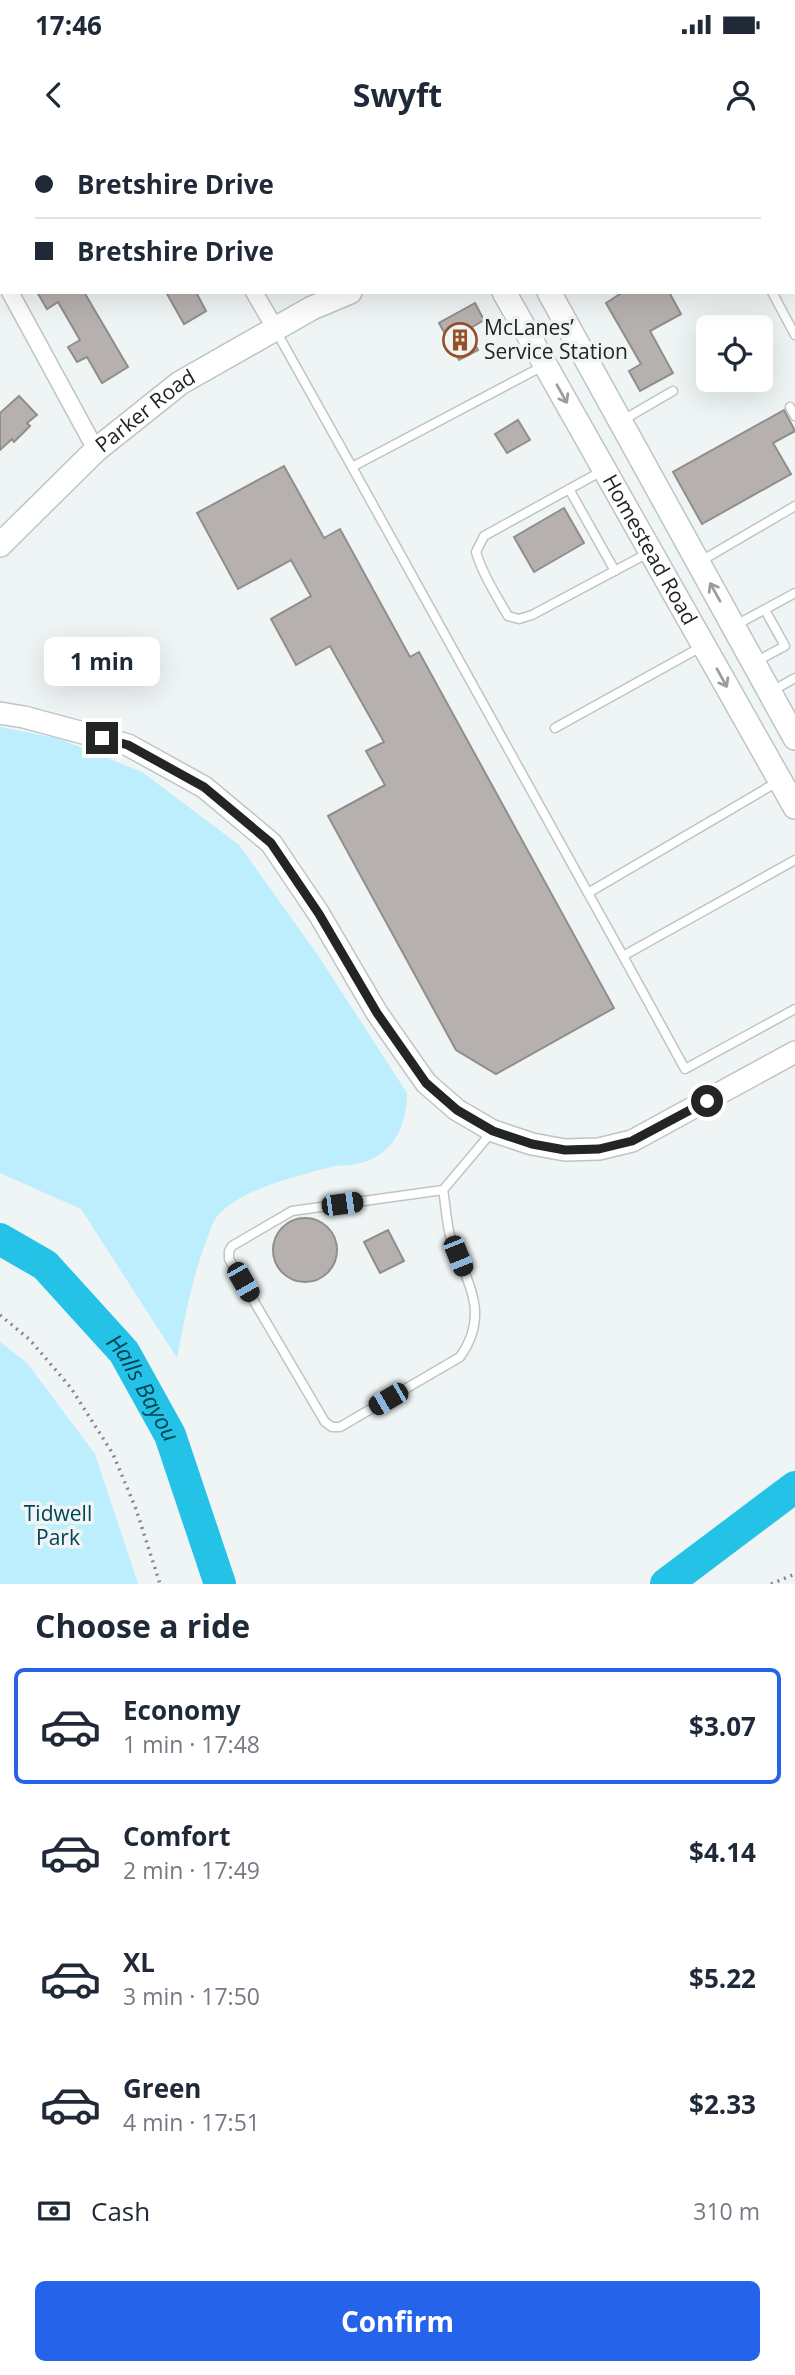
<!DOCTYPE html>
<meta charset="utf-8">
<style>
body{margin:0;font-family:"Open Sans",sans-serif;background:#f2f2f3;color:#1f2937;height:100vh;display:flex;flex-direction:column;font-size:26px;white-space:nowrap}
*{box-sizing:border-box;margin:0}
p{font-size:23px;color:#747a83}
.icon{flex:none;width:38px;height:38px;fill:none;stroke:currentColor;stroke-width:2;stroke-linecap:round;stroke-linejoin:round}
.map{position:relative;height:1444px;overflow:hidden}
.panel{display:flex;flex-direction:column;background:#fff;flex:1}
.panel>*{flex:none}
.top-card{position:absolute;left:0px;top:0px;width:796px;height:154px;box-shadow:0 7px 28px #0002;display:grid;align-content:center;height:154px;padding:0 35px;background:#fff}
.tools{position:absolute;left:696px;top:175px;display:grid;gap:14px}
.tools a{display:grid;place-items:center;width:77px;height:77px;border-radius:10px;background:#fff;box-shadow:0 7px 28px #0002;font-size:35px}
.end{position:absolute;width:32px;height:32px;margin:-16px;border:9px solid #232525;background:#fff;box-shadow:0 0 0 4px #fff}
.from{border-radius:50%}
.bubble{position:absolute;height:49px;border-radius:10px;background:#fff;box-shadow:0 7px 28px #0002;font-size:23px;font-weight:700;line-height:49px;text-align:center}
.car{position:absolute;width:21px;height:42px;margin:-21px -10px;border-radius:9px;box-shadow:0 0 5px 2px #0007;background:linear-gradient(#222 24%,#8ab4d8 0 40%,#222 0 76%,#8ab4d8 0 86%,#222 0)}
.top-card b{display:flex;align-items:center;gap:24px;height:66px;font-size:26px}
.top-card b+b{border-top:2px solid #e0e1e3}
.top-card i{width:18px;height:18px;background:#1f2937}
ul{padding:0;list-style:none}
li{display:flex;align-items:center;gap:21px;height:116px;margin:0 14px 10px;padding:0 21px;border:4px solid transparent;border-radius:10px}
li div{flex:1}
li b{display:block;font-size:26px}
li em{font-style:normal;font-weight:700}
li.active{border-color:#2563eb}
li>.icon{width:63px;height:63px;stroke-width:1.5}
h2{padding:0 35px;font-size:32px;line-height:84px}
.pay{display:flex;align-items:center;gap:18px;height:77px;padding:0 35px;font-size:26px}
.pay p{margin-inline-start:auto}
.button{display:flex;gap:14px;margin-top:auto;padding:14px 35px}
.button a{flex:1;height:80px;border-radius:10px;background:#2563eb;color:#fff;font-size:28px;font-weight:700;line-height:80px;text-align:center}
.status{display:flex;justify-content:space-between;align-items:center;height:49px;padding:0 35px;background:#fff;direction:ltr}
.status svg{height:19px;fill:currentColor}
header{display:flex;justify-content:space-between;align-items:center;height:91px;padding:0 35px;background:#fff;font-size:32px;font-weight:700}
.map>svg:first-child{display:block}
.green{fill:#bceefd}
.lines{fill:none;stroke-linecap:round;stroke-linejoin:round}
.river{stroke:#24c2e6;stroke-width:32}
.building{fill:#b6b1af;stroke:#918d8b;stroke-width:2}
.service-casing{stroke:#bfc4c6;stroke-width:11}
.minor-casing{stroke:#bfc4c6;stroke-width:19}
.tertiary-casing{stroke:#bfc4c6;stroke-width:24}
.secondary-casing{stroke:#bfc4c6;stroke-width:26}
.path{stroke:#848888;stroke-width:3.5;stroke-dasharray:2 5;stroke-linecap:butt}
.service{stroke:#fff;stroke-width:8}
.minor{stroke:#fff;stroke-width:16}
.tertiary{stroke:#fff;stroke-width:21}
.secondary{stroke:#fff;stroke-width:23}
.oneway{stroke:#9c9d9d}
.route{stroke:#232525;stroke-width:9}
.labels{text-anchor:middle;stroke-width:7;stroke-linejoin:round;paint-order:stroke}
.poi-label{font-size:21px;fill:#232525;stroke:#eff4f5;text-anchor:start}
.street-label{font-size:21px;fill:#232525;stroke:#eff4f5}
.park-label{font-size:21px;fill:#014453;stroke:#eff4f5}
.water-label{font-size:23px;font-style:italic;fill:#034554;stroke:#eff4f5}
</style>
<div class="status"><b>17:46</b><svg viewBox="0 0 49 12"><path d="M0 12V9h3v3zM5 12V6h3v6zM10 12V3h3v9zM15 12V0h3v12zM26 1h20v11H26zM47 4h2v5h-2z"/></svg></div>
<header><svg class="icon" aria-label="back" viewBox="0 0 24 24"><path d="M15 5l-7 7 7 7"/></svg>Swyft<svg class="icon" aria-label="person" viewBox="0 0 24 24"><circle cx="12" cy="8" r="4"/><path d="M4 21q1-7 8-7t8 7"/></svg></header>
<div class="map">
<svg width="795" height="1444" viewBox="0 0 795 1444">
<rect width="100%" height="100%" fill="#eff4f5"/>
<!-- green -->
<g class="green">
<path d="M0,587L57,598L142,632L239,705L317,814L407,953C407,987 392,1017 356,1024C349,1026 342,1025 335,1026C298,1036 245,1047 218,1075C213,1080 210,1092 207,1099C192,1137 185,1177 177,1218L81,1069L0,1033Z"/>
<path d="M0,1202L27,1223L95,1314L138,1444H0Z"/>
</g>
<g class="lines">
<!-- river -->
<g class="river">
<path id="s1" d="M0,1099L45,1125L124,1212L170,1295L220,1444"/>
<path d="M666,1444L795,1347"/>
</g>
</g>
<!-- building -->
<g class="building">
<path d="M37,152H84L128,227L102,243L87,217L77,222L68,207L80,200L58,162L47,169Z"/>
<path d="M166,152H196L206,171L184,184Z"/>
<path d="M623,152H669L681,174L650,191L673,233L640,251L629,231L641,224L606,163Z"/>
<path d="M475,163L484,180L467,190L478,210L459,220L439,183Z"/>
<path d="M19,256L37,275L27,283L30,286L14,302L12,299L0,310V273Z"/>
<path d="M784,270L795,291L773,303L791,334L702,384L673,332Z"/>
<path d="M518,280L530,300L507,313L495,294Z"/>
<path d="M284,326L324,398L340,389L410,517L419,512L614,868L496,934L456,910L328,676L385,645L366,611L384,602L330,506L296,525L271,479L311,456L291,420L238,449L197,373Z"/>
<path d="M564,368L584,403L534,432L514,397Z"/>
<circle cx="305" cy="1110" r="32"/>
<path d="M388,1090L404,1121L380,1133L364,1102Z"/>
</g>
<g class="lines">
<!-- service casing -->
<g class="service-casing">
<g id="service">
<path d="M690,0L691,2"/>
<path d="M772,152L795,195"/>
<path d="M276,191L352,327"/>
<path d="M543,226L352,327L588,753L779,641"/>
<path d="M790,267L795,276"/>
<path d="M623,280L673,251"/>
<path d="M602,331L484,396L476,412C483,435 496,455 508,476L519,479L532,475L650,412"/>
<path d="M569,349L615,431"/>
<path d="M701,421L795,366"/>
<path d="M736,485L795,453"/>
<path d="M757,521L785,506L765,470"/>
<path d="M772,551L795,538"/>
<path d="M555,588L701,507"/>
<path d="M588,753L623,816L795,720"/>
<path d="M623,816L685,929L795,869"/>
<path d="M443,1050L292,1071L232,1106L229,1111V1119L325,1282L332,1287H340L460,1217C491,1173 467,1143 451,1099C446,1083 446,1066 443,1050L491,993"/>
</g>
</g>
<!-- minor casing -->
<g class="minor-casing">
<g id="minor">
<path d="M169,0L170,2"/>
<path d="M0,134L2,138"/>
<path d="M10,152L96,310"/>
<path d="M254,152L275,188"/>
</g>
</g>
<!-- tertiary casing -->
<g class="tertiary-casing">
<g id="tertiary">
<path d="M572,2L577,0"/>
<path d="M617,2L619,0"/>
<path d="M0,573L24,577L128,605L204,647L271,703L319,774L377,873L426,943L457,970L493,991L532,1004L565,1010L599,1009L632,1001L795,912"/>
</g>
</g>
<!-- secondary casing -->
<g class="secondary-casing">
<g id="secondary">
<path d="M420,0L421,2"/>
<path d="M465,0L466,2"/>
<path id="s2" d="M504,152L795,667"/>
<path d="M549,152L795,598"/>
<path id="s3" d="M0,405L96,310L180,243L312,168L350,152"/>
</g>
</g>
<!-- path -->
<g class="path">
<path d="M0,1175L30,1200L71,1248L113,1314L136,1369L160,1444"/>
<path d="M771,1444L795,1434"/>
</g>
<!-- service -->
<use href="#service" class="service"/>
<!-- minor -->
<use href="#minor" class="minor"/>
<!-- tertiary -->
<use href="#tertiary" class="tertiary"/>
<!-- secondary -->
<use href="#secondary" class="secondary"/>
</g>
<!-- one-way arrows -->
<defs><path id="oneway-shaft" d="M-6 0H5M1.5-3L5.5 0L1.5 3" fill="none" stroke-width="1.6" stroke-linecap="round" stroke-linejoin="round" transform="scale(1.75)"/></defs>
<g class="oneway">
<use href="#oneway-shaft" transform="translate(562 254) rotate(61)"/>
<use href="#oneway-shaft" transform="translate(715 452) rotate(-119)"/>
<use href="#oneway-shaft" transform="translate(722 538) rotate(61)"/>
</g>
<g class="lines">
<!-- route -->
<path class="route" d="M102,598L128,605L204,647L271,703L319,774L377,873L426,943L457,970L493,991L532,1004L565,1010L599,1009L632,1001L707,961"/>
</g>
<!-- icons -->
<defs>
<g id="building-ring" transform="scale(1.75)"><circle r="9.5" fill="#eff4f5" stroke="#965028" stroke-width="1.5"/><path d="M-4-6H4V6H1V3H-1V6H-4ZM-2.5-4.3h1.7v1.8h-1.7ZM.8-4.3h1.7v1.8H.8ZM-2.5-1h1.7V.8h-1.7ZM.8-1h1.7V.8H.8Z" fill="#965028"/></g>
</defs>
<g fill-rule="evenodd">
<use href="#building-ring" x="460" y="200"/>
</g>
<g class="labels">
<!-- poi labels -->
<g class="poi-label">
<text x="484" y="195">McLanes’<tspan x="484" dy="24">Service Station</tspan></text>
</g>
<!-- street labels -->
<g class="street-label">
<text dy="7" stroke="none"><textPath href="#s3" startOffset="198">Parker Road</textPath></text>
<text dy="7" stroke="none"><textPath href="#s2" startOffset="296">Homestead Road</textPath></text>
</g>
<!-- park labels -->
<g class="park-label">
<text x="58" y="1381">Tidwell<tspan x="58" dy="24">Park</tspan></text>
</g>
<!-- water labels -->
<g class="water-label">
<text dy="8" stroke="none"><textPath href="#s1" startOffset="210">Halls Bayou</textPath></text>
</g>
</g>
</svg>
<div class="tools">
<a><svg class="icon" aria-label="locate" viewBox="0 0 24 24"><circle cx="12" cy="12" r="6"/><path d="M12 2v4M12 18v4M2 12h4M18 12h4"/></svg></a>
</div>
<i class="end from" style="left:707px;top:961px"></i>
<i class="end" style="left:102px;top:598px"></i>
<div class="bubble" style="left:44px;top:497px;width:116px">1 min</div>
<i class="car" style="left:342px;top:1064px;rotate:82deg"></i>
<i class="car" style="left:458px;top:1116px;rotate:158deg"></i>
<i class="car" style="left:243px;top:1142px;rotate:150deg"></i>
<i class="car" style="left:388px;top:1259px;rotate:240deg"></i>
<div class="top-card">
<b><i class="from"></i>Bretshire Drive</b>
<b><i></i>Bretshire Drive</b>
</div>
</div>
<section class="panel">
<h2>Choose a ride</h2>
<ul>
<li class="active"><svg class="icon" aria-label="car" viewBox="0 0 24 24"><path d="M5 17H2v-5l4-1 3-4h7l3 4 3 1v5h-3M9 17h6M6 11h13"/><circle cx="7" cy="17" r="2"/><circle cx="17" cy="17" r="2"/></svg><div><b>Economy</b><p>1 min · 17:48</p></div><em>$3.07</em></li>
<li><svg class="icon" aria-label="car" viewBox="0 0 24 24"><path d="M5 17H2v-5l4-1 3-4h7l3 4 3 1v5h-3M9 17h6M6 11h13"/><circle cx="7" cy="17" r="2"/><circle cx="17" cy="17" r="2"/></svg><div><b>Comfort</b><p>2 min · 17:49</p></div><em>$4.14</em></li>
<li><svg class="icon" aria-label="car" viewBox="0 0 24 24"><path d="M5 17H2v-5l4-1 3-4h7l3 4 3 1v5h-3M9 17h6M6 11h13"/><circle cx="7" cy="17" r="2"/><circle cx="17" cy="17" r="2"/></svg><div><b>XL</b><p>3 min · 17:50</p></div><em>$5.22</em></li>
<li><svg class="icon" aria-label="car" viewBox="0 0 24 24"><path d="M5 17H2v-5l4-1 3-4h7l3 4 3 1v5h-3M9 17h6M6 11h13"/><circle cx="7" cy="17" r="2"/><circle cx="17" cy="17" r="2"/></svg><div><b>Green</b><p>4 min · 17:51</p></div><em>$2.33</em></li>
</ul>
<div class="pay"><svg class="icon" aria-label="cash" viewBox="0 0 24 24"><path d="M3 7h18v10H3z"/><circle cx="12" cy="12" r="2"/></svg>Cash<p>310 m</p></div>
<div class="button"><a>Confirm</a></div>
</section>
